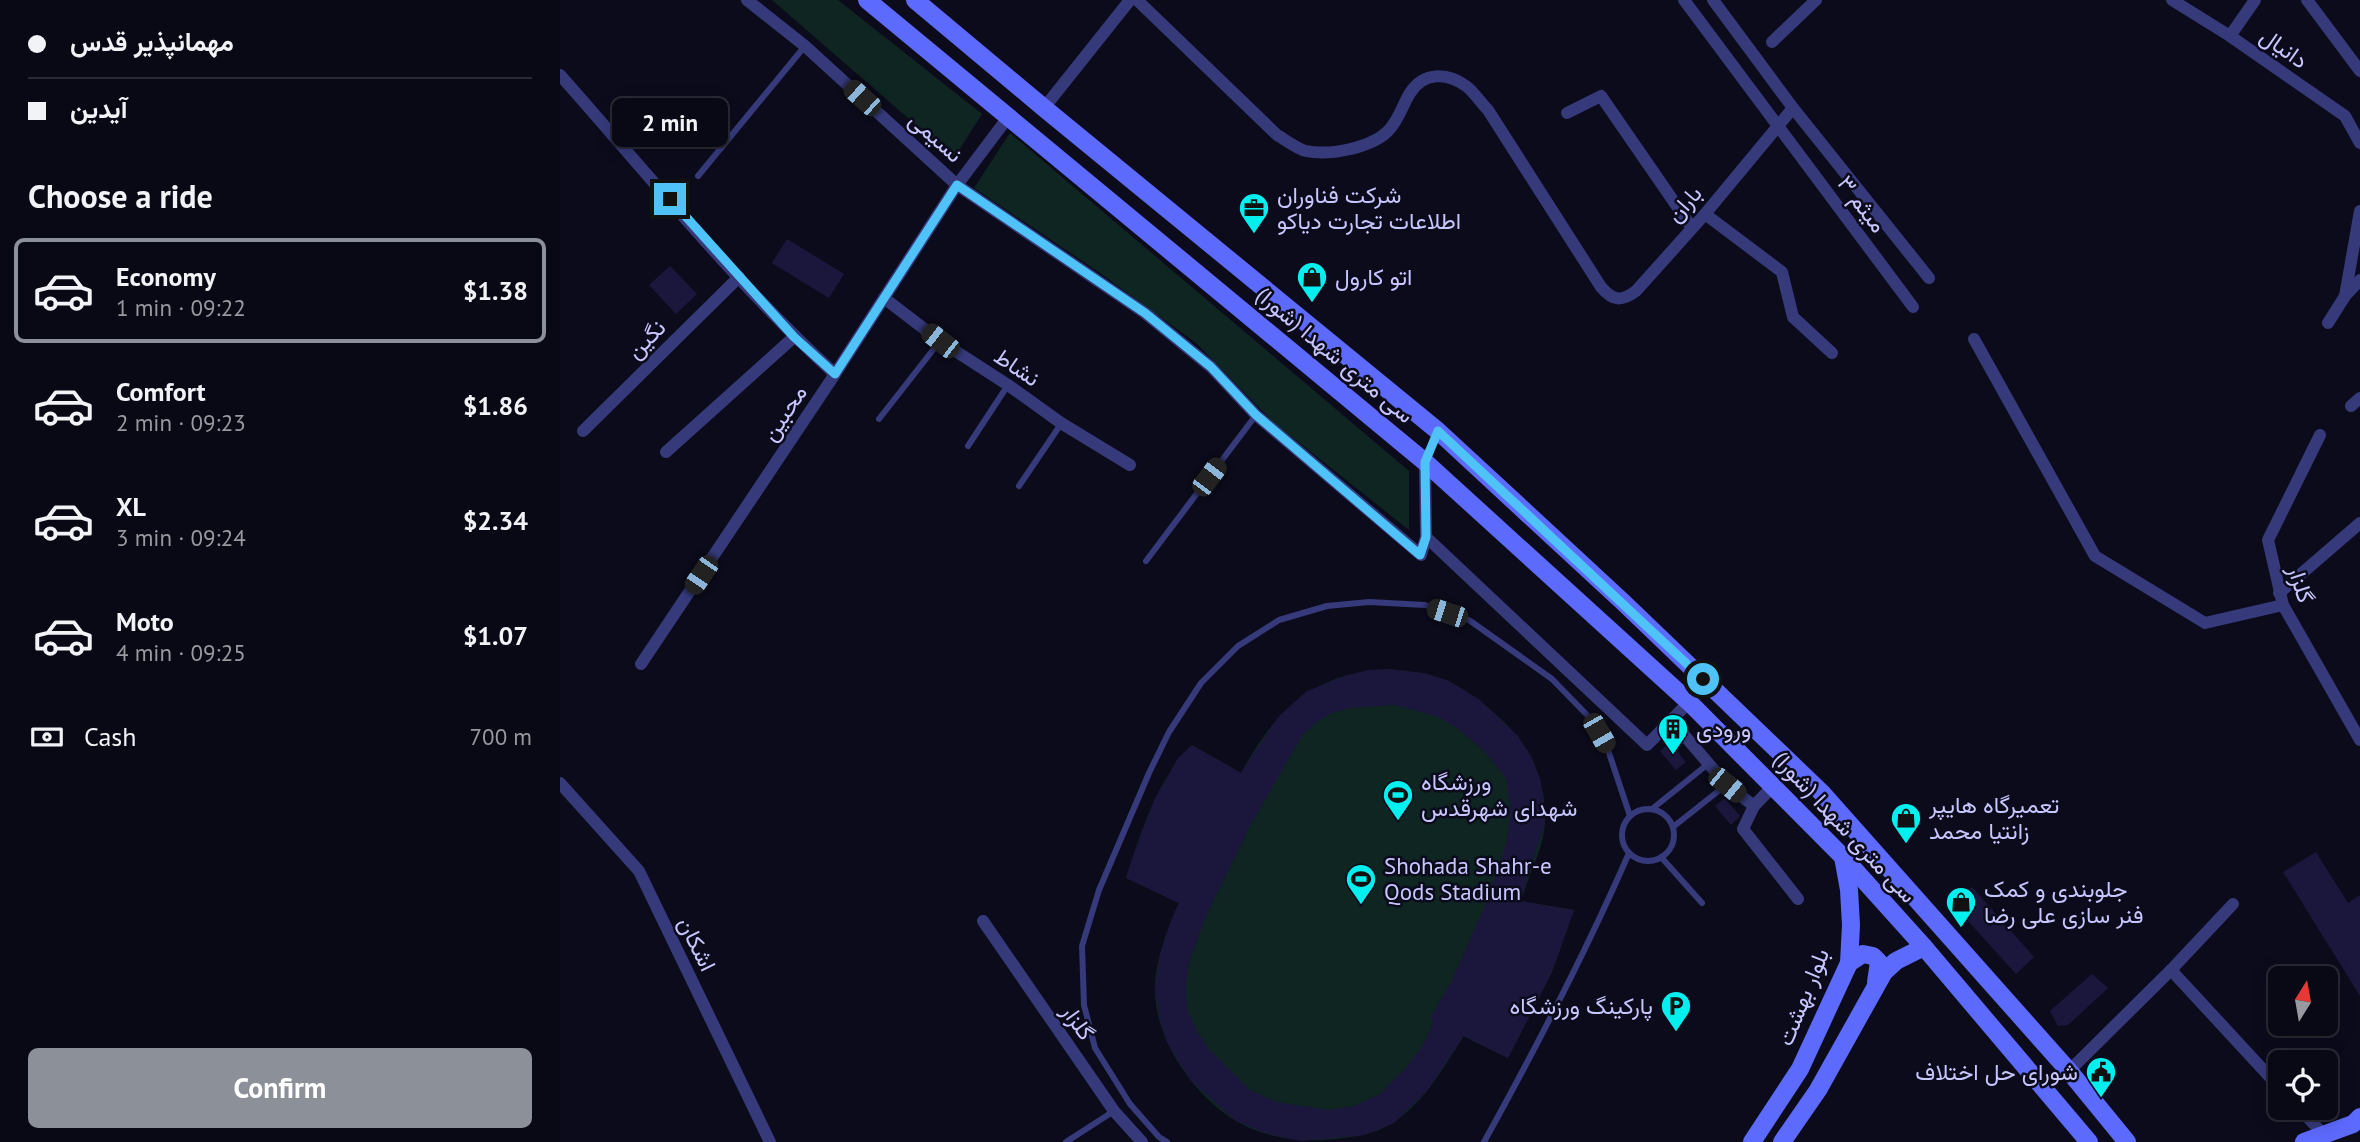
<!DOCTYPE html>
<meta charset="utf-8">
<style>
body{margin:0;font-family:"PT Sans",Vazirmatn,sans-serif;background:#12111e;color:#f1f3f6;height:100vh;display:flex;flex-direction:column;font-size:26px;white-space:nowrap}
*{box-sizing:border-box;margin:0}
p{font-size:23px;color:#999aa0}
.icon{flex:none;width:38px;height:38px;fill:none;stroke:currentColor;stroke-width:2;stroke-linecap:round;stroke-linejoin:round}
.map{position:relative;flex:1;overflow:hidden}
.details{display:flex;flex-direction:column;background:#090815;width:560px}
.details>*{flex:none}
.banner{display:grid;align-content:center;height:154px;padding:0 28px;background:#090815}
.needle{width:46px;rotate:11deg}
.controls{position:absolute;left:1708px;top:966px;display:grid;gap:14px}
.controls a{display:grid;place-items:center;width:70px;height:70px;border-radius:10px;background:#090815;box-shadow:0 4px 18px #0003,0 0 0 2px #292934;font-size:35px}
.end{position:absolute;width:32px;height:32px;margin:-16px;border:9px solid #4fc3f7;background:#111;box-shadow:0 0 0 4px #111}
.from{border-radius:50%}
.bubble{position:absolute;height:49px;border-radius:10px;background:#090815;box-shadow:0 4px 18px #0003,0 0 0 2px #292934;font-size:23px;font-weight:700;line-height:49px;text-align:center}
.car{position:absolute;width:21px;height:42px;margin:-21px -10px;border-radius:9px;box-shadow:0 0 5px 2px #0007;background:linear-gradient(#222 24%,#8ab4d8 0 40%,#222 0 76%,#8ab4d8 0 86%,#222 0)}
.banner b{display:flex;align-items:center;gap:24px;height:66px;font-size:26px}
.banner b+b{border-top:2px solid #292934}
.banner i{width:18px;height:18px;background:#f1f3f6}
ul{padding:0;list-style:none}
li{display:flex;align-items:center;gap:21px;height:105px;margin:0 14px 10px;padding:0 14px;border:4px solid transparent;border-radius:10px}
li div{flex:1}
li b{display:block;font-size:26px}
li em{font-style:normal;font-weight:700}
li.current{border-color:#8c9099}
li>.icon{width:63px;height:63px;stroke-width:1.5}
h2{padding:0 28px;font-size:32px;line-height:84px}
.pay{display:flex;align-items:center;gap:18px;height:77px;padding:0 28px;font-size:26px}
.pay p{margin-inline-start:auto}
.cta{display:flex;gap:14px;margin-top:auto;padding:14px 28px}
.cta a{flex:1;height:80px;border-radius:10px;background:#8c9099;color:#fff;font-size:28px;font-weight:700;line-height:80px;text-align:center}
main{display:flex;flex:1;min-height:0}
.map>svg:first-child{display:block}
.green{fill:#0e2522}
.building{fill:#1b173c;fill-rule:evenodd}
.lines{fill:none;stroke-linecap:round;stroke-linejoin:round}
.lane{stroke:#363a7b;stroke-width:6}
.street{stroke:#363a7b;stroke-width:12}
.secondary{stroke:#5d6afe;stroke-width:18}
.route{stroke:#4fc3f7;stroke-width:9}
.labels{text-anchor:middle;stroke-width:5;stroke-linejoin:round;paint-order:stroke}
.street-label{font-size:23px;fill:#c7c6ff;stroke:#0c0b1c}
.poi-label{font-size:23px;fill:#c7c6ff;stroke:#0c0b1c;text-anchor:start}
</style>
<main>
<section class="details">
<div class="banner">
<b><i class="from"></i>مهمانپذیر قدس</b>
<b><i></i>آیدین</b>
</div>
<h2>Choose a ride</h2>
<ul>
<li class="current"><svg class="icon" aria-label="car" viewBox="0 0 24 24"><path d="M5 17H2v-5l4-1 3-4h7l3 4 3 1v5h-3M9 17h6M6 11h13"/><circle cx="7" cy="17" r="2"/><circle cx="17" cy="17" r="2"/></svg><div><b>Economy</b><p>1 min · 09:22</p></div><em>$1.38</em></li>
<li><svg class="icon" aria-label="car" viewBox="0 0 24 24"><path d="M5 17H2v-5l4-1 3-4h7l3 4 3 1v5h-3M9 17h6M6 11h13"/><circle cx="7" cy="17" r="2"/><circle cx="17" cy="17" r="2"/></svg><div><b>Comfort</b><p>2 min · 09:23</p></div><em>$1.86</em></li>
<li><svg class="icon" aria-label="car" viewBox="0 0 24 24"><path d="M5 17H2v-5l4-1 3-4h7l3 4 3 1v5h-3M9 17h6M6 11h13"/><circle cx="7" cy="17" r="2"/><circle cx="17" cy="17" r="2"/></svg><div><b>XL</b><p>3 min · 09:24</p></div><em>$2.34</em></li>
<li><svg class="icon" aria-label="car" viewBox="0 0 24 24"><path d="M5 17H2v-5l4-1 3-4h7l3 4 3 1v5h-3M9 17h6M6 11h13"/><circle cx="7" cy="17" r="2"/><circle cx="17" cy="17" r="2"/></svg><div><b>Moto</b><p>4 min · 09:25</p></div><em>$1.07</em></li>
</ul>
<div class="pay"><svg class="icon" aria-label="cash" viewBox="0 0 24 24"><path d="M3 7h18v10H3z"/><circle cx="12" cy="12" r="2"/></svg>Cash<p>700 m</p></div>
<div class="cta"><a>Confirm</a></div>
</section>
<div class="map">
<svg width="1800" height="1142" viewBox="0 0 1800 1142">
<rect width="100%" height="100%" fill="#0c0b1c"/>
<!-- green -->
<g class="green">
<path d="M212,0H278L422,114L394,158Z"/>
<path d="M450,133L849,471V530L713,422L636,343L540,273L414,188Z"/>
<path d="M828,669C847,671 867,673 885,680C900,686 914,696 926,706C963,736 986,770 985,820C985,847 968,875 961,901L1014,910L992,972L948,1058L903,1036C885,1067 865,1101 834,1122C813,1136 787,1138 763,1140C734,1142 701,1136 676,1121C634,1096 595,1040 595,990C595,960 607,930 619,903L566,878C581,832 597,779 632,745L681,773C716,709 753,673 828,669Z"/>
</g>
<!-- building -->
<g class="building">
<path d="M227,239L284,274L269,298L212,263Z"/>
<path d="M110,266L137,294L116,314L89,285Z"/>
<path d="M828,669L864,673L887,680L920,700L958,736L972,758L981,782L985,822L960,901L1014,910L992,972L948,1058L904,1036L867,1091L834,1123L805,1135L741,1141L708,1134L676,1121L631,1081L607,1042L601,1023L595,990L600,955L610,923L619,903L566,878L576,848L594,801L618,758L632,745L681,773L719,716L747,691L785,676L808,670ZM835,705L876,716L896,727L925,752L946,778L950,805L949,829L945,848L925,906L891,982L870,1019L874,1021L862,1047L846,1068L820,1094L794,1106L770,1110L716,1102L690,1090L649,1049L636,1030L627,1008L626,982L630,959L647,914L689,828L742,736L757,722L772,713L791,708Z"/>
<path d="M1110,743L1126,762L1116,770L1100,751Z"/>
<path d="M1165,798L1180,816L1171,825L1155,806Z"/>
<path d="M1756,852L1788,903L1800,895V996L1723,872Z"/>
<path d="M1412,887L1474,957L1456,974L1391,902Z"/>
<path d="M1532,974L1548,988L1508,1025L1498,1026L1490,1011Z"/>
</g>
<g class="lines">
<!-- lane -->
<g class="lane">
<path d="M138,176L245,46"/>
<path d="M319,419L380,341"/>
<path d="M408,446L448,385"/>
<path d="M459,486L501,424"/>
<path d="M586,561L696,415"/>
<path d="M1092,809L1148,764"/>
<circle cx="1088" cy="835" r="26"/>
<path d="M1113,827L1166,785"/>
<path d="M1101,857L1142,903"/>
<path d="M506,1142L554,1111"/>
<path d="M607,1142L599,1137L570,1104L535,1048L524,1005L522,946L539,890L589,773L609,732L641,683L678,646L719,620L767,606L809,602L865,605L909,620L992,679L1029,717L1048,750L1070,816"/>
<path d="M924,1142C976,1048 1026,952 1069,853"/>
</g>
<!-- street -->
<g class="street">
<path d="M187,0L245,46L397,185L585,313L651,367L696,415L861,555L866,537L865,462"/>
<path d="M577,0L717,135C726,140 737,149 746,151C769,156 811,148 828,131C839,120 842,106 850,93C863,72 887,72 906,86C914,92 921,103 928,110L1041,287C1053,301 1061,302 1076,291L1145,214L1233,108"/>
<path d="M1124,0L1353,307"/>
<path d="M1153,0L1233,108L1369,278"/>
<path d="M1612,0L1670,36L1785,116L1800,143"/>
<path d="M1747,0L1800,71"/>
<path d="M1670,36L1695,0"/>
<path d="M1212,42L1256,0"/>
<path d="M0,75C89,175 177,285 275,374"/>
<path d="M484,108L570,0"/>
<path d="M1007,113L1041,96L1132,228"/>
<path d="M1145,214L1222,272L1233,317L1272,353"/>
<path d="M1785,296L1800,280"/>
<path d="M324,298L380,341L448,385L501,423L570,465"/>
<path d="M1768,323L1785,296L1800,211"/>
<path d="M1414,339L1535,556L1645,623L1723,605"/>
<path d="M1791,406L1800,398"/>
<path d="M23,431L179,277"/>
<path d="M1760,435L1708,540L1723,605L1800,740"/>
<path d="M106,452L234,337"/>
<path d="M866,537L1087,745L1129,702"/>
<path d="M1719,593L1800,523"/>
<path d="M81,664L275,374L397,185L449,116"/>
<path d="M1111,720L1167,785L1194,806"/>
<path d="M0,783L79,871L210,1142"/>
<path d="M1214,785L1194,806L1183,829L1238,899"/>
<path d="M423,921L554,1111L582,1142"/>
<path d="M1611,970L1720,1088"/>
<path d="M1509,1071L1611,970L1673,904"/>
<path d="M1739,1108L1764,1135"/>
</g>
<!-- secondary -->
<g class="secondary">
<path d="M307,0L865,462L1129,702L1283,857L1364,947L1529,1142"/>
<path d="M355,0L484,108L878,431L1064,603L1262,793L1509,1071L1567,1142"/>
<path d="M1289,963L1303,954L1313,956L1319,962L1316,982"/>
<path d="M1192,1142L1240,1069L1289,963L1291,925L1289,890L1283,857"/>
<path d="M1222,1142L1258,1090L1324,972L1336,961L1364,947"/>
<path d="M1744,1142L1793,1124L1800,1117"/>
</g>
</g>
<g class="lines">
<!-- route -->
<path class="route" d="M110,199L234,337L275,374L397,185L585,313L651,367L696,415L860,555L866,537L865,462L878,431L1143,679"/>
</g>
<!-- icons -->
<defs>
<g id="office-pin" transform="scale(1.575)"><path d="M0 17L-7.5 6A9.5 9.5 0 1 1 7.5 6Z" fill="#01f0ef" stroke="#0c0b1c"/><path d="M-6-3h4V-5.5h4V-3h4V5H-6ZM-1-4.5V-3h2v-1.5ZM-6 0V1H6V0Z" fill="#111"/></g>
<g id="shop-pin" transform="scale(1.575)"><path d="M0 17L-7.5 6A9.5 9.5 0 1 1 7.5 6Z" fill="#01f0ef" stroke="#0c0b1c"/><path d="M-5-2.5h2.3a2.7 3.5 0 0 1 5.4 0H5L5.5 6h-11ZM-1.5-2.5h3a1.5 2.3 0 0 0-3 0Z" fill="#111"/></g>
<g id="building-pin" transform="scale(1.575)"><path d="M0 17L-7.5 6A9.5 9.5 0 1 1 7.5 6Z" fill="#01f0ef" stroke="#0c0b1c"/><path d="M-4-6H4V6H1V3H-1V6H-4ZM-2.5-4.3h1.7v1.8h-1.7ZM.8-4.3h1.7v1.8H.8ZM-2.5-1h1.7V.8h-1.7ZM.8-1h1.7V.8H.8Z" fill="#111"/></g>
<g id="stadium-pin" transform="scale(1.575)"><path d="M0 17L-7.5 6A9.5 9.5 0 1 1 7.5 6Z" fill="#01f0ef" stroke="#0c0b1c"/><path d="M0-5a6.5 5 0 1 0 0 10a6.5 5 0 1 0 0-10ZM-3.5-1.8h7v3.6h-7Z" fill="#111"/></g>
<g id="parking-pin" transform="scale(1.575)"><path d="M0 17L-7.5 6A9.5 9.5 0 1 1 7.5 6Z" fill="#01f0ef" stroke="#0c0b1c"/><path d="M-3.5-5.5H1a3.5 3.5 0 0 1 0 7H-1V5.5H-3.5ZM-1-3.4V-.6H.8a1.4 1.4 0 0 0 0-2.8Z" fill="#111"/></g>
<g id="civic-pin" transform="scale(1.575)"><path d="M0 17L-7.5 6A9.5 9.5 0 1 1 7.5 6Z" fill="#01f0ef" stroke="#0c0b1c"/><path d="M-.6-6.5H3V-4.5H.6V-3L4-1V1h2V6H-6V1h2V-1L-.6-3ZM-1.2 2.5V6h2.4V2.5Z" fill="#111"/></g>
</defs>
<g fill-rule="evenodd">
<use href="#office-pin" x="694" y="208"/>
<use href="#shop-pin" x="752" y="277"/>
<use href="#building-pin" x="1113" y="729"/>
<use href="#stadium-pin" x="838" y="795"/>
<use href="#shop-pin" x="1346" y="818"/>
<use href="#stadium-pin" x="801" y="879"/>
<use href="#shop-pin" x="1401" y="902"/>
<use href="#parking-pin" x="1116" y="1006"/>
<use href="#civic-pin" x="1541" y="1072"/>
</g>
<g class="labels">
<!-- street labels -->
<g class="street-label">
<text transform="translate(1724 48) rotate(35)" y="8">دانیال</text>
<text transform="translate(376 137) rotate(42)" y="8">نسیمی</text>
<text transform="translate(1124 204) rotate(-49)" y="8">باران</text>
<text transform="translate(1302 204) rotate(53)" y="8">میثم ۳</text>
<text transform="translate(86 339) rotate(-45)" y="8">نگین</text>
<text transform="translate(775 355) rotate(40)" y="8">سی متری شهدا (شورا)</text>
<text transform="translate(457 367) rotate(34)" y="8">نشاط</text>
<text transform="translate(224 413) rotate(-56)" y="8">محبین</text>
<text transform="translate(1741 584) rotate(72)" y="8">گلزار</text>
<text transform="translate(1285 827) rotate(47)" y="8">سی متری شهدا (شورا)</text>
<text transform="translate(137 944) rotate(64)" y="8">اشکان</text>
<text transform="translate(1243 997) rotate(-68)" y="8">بلوار بهشت</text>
<text transform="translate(518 1022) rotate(55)" y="8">گلزار</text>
</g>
<!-- poi labels -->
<g class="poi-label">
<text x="717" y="203">شرکت فناوران<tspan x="717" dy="26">اطلاعات تجارت دیاکو</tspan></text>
<text x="775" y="285">اتو کارول</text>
<text x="1136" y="737">ورودی</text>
<text x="861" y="790">ورزشگاه<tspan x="861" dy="26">شهدای شهرقدس</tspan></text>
<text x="1369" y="813">تعمیرگاه هایپر<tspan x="1369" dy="26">زانتیا محمد</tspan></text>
<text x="824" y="874">Shohada Shahr-e<tspan x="824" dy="26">Qods Stadium</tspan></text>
<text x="1424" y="897">جلوبندی و کمک<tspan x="1424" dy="26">فنر سازی علی رضا</tspan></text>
<text x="1093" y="1014" text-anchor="end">پارکینگ ورزشگاه</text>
<text x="1518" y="1080" text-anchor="end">شورای حل اختلاف</text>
</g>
</g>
</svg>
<div class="controls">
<a><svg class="needle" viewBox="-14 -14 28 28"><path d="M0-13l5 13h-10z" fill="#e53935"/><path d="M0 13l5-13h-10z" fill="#999aa0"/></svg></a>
<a><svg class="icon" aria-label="locate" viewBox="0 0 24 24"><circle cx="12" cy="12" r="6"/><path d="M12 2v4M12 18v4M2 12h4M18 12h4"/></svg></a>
</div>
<i class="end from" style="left:1143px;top:679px"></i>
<i class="end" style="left:110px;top:199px"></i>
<div class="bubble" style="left:52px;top:98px;width:116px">2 min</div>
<i class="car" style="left:302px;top:98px;rotate:312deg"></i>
<i class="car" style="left:380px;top:341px;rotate:308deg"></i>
<i class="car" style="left:649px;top:477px;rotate:37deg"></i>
<i class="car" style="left:141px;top:575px;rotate:214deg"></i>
<i class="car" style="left:887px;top:613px;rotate:288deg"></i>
<i class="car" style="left:1039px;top:733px;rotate:150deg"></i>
<i class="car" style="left:1167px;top:785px;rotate:129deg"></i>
</div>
</main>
